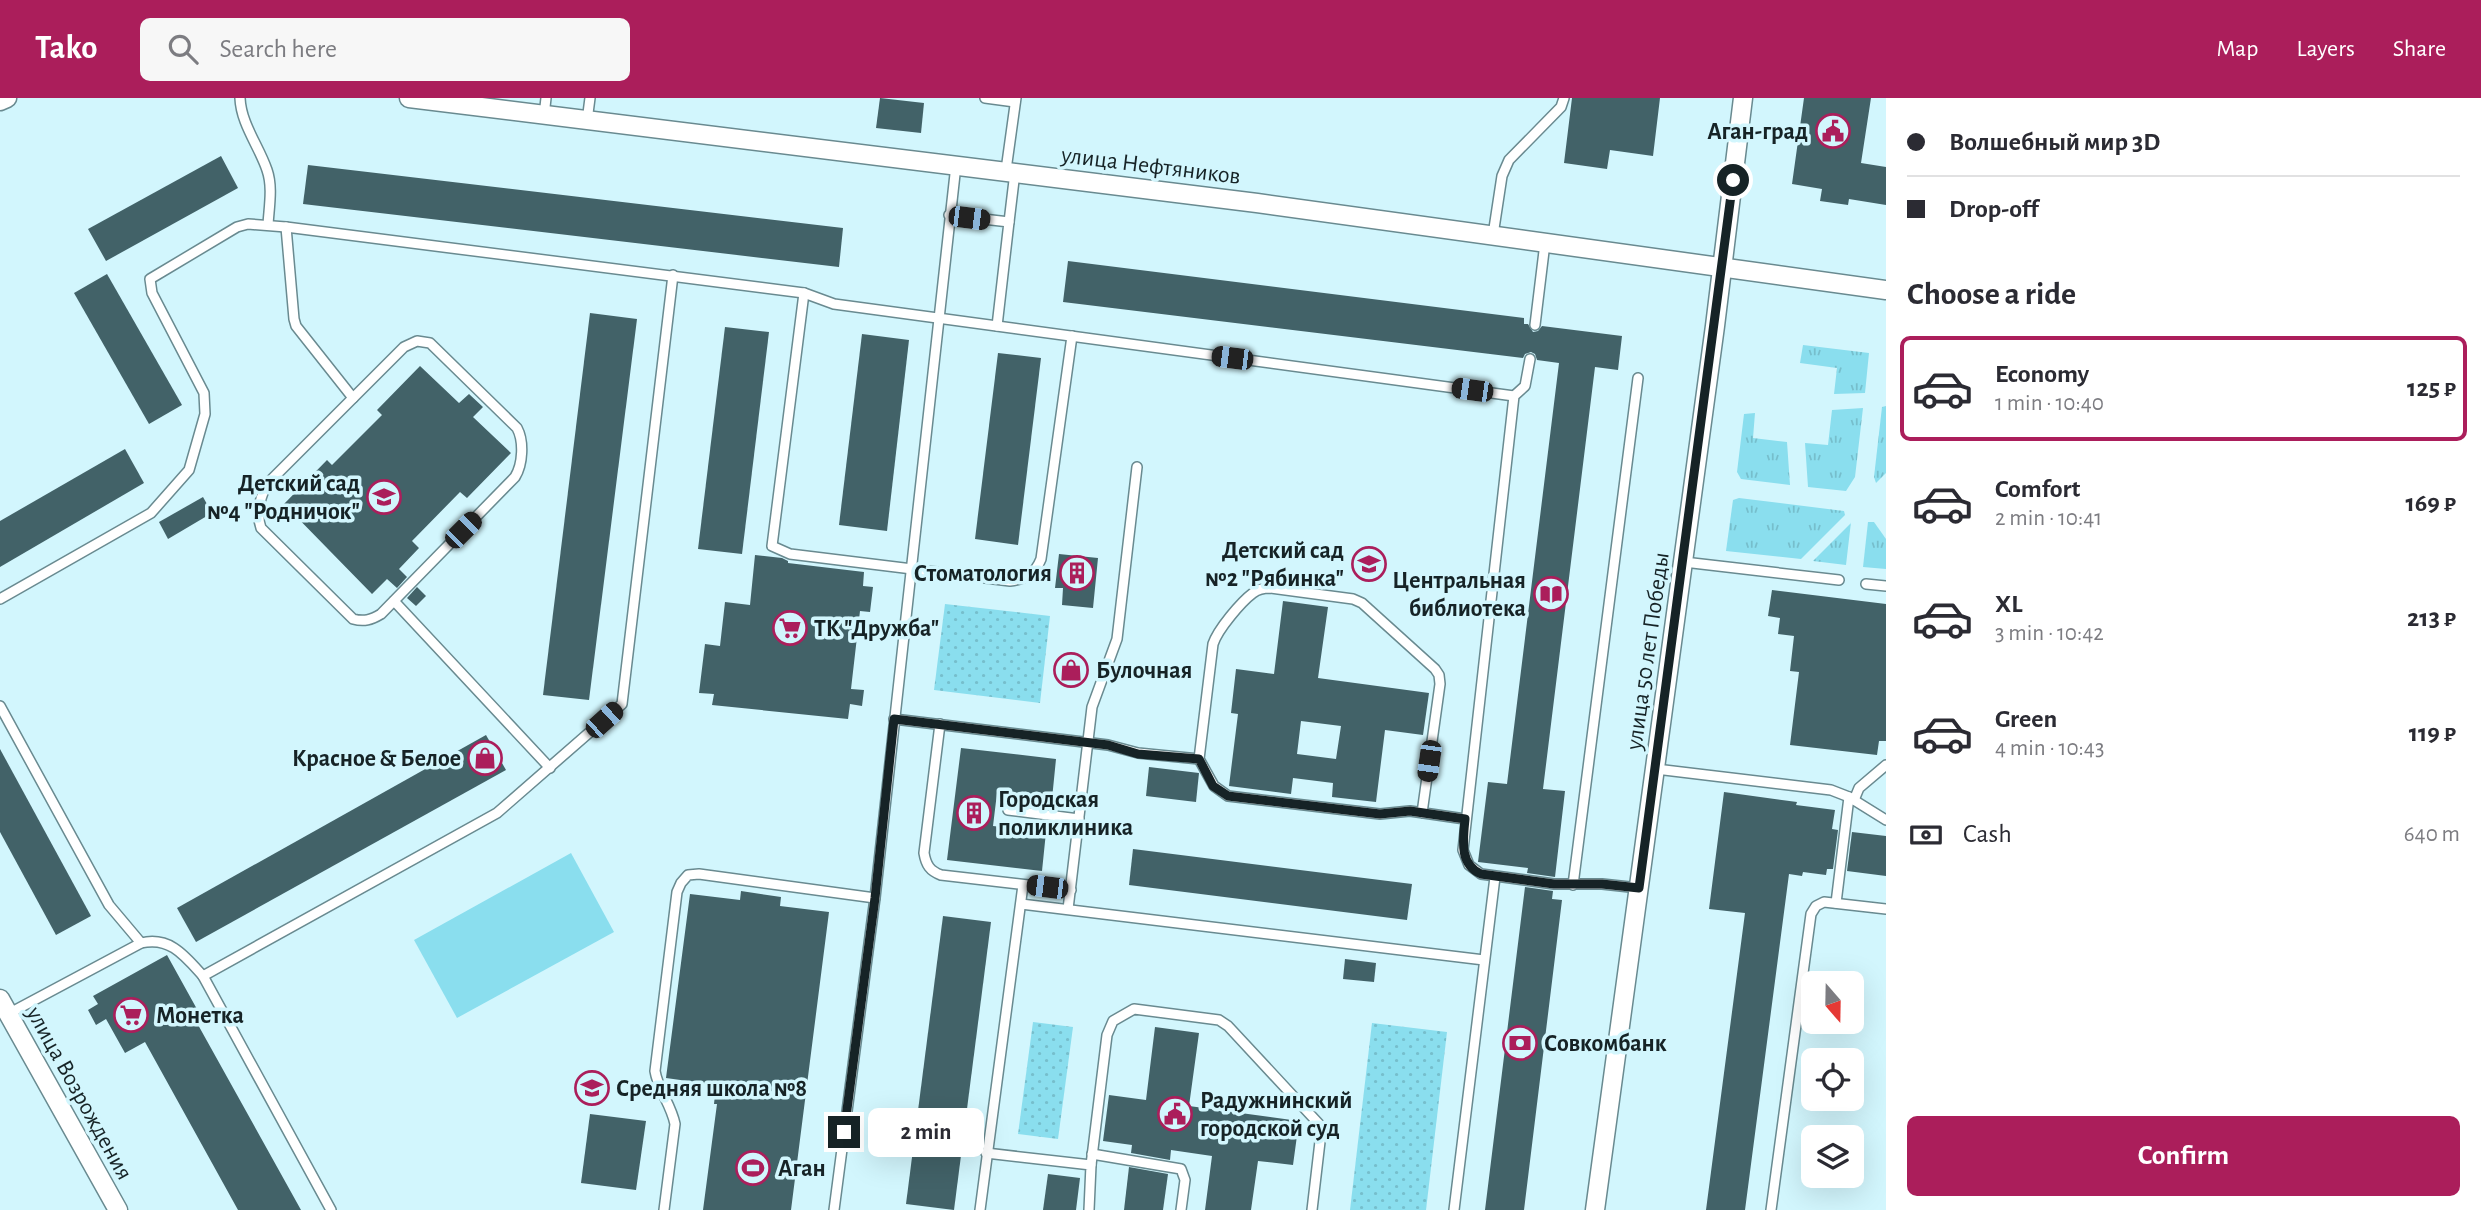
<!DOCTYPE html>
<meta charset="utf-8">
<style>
body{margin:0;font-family:"Alegreya Sans",sans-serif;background:#f7f7f7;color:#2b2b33;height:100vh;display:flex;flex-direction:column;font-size:26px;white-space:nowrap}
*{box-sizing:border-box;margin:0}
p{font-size:23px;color:#7c7c81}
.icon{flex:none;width:38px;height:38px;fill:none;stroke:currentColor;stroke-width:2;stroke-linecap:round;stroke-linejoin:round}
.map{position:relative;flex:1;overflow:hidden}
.side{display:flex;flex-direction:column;background:#fff;width:595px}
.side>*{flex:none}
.guide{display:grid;align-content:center;height:154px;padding:0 21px;background:#fff}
.needle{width:46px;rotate:160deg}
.tools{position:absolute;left:1801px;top:873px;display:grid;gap:14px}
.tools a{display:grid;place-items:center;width:63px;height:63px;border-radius:10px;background:#fff;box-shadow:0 7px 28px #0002;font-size:35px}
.end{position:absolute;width:32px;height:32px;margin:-16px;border:9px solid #162326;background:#fff;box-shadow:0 0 0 4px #fff}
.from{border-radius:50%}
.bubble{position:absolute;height:49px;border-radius:10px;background:#fff;box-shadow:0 7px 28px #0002;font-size:23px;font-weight:600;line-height:49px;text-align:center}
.car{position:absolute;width:21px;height:42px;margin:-21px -10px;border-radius:9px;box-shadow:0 0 5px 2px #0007;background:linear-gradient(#222 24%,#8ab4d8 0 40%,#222 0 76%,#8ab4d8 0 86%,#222 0)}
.guide b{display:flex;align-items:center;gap:24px;height:66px;font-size:26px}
.guide b+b{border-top:2px solid #e1e1e2}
.guide i{width:18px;height:18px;background:#2b2b33}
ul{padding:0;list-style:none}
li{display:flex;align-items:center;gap:21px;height:105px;margin:0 14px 10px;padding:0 7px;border:4px solid transparent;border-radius:10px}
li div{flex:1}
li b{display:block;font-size:26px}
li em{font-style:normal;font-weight:600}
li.active{border-color:#ab1e5b}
li>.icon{width:63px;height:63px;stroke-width:1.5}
h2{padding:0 21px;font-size:32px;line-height:84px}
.pay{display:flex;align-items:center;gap:18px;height:77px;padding:0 21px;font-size:26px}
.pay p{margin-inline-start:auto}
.action{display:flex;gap:14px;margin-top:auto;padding:14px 21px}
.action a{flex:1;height:80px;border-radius:10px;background:#ab1e5b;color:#fff;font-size:28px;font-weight:600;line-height:80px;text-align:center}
header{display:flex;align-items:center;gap:42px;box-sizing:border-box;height:98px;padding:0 35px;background:#ab1e5b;color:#fff}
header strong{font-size:33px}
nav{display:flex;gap:38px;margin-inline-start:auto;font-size:24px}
.search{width:490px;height:63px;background:#f7f7f7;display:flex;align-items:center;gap:18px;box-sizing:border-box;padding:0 24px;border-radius:10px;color:#7c7c81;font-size:26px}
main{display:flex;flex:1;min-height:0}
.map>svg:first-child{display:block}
.grass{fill:url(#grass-tufts)}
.park{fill:url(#park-dots)}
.pitch{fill:#8adeee}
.building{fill:#426268;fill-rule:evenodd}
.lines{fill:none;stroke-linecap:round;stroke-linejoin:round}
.lane-casing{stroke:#698a90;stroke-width:12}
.street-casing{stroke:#698a90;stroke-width:21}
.lane{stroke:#fff;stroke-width:9}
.street{stroke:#fff;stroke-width:18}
.route{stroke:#162326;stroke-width:9}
.labels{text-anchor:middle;stroke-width:7;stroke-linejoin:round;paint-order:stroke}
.poi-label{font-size:24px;font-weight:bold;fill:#162326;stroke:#d2f6fd;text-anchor:start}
.street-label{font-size:24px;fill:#162326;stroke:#d2f6fd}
</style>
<header>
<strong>Tako</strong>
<div class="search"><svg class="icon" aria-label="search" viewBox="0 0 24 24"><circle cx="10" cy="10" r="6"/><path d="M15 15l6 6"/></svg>Search here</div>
<nav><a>Map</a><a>Layers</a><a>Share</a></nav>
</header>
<main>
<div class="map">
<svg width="1886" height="1112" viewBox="0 0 1886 1112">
<defs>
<pattern id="grass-tufts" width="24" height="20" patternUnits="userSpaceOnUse" patternTransform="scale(1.75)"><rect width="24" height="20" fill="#8adeee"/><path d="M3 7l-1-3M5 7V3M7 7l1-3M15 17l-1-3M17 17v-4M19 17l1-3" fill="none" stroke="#76becc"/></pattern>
<pattern id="park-dots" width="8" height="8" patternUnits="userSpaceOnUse" patternTransform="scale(1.75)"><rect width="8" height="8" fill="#8adeee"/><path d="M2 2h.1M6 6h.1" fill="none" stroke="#76becc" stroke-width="1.8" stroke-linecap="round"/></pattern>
</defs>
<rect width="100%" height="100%" fill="#d2f6fd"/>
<!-- grass -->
<g class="grass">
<path d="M1803,247L1869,255L1865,295L1834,296L1837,270L1800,265Z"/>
<path d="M1886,308V375L1876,385L1874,379L1882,309Z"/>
<path d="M1863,310L1855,379L1846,393L1808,389L1805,345L1828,347L1832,312Z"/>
<path d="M1755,315L1753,340L1787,344L1790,387L1741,381L1737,374L1744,316Z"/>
<path d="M1739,400L1844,413L1845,417L1801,461L1726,453L1733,402Z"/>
<path d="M1851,424L1846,467L1813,463L1851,425Z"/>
<path d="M1868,424H1874L1886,441V471L1863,469Z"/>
</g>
<!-- park -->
<g class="park">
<path d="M945,506L1050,518L1040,605L934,592Z"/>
<path d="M1033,924L1073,929L1058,1041L1018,1036Z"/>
<path d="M1372,925L1447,934L1426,1112H1350Z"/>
</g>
<!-- pitch -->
<path class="pitch" d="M571,755L614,834L457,920L414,842Z"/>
<!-- building -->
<g class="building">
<path d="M880,0L924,5L921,35L876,30Z"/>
<path d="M1572,0H1660L1653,58L1610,52L1607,71L1564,65Z"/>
<path d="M1804,0H1871L1861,65L1886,69V107L1849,101L1848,107L1820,103L1822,91L1792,86Z"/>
<path d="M221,58L238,90L106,163L88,131Z"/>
<path d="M308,67L843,130L839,169L303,106Z"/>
<path d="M1068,163L1524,220V226H1528L1533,234L1538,233L1542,228L1622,238L1618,272L1595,269L1543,691L1565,693L1555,779L1527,775L1528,770L1478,764L1488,684L1507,686L1559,265L1537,262L1535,256L1531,254L1525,256L1523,260L1063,204Z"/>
<path d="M107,176L182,307L149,326L74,195Z"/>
<path d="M590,215L637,221L589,602L543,597Z"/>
<path d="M725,229L769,234L742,456L698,451Z"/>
<path d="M862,236L909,242L887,433L839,427Z"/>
<path d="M998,255L1041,260L1018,447L975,441Z"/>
<path d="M420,268L459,305L469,296L483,309L473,319L511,355L467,400L460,394L412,443L419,450L399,471L407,479L397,490L387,481L372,496L284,406L327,362L332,367L382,317L377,312Z"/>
<path d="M125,351L144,385L0,469V423Z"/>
<path d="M203,399L212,415L168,441L159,424Z"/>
<path d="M1059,456L1098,460L1093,510L1062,507L1063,490H1055Z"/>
<path d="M755,457L782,460L788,463V465L864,474L863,488L873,489L870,514L860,513L851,591L864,592L862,608L850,606L848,621L712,607L714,596L699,595L705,546L720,548L725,504L750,507Z"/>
<path d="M417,489L426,498L416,508L407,500Z"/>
<path d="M1772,492L1886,506V643H1879L1877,657L1790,647L1799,574L1790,573L1794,538L1778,536L1780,520L1768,518Z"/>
<path d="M1283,503L1328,509L1318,580L1429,595L1423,637L1385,632L1376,704L1332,699L1333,685L1293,680L1291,696L1229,688L1238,616L1231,615L1236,571L1274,576ZM1301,623L1341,628L1336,661L1297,656Z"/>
<path d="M1059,561L1084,562L1082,583L1058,581Z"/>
<path d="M486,637L506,672L196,844L177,810Z"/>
<path d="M961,650L1056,661L1052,701L997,695L993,728L1046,734L1042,773L947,762Z"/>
<path d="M0,651L91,818L56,837L0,734Z"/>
<path d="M1149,669L1199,675L1196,704L1146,698Z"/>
<path d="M1724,694L1797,704L1796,707L1835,712L1832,731L1838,732L1833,771H1827L1826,777L1803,774L1802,778L1789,776L1745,1112H1706L1745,815L1709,811Z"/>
<path d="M1852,734L1886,738V778L1847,773Z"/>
<path d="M1133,751L1412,786L1407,822L1129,787Z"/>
<path d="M1525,789L1553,793L1552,801L1562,802L1524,1112H1485Z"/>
<path d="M741,793L781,799L780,808L829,814L791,1112H703L717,1006H714L716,987L666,980L690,796L740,802Z"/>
<path d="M943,818L991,824L954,1112L906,1106Z"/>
<path d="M167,857L203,922L197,925L301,1112H238L145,944L125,955L106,921L96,927L88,912L98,906L93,898Z"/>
<path d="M1345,861L1376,865L1374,884L1343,881Z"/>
<path d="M1155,929L1199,935L1189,1008L1299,1023L1293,1067L1258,1063L1251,1112H1205L1212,1058L1171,1052L1170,1062L1131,1055L1132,1047L1103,1043L1109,997L1146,1002Z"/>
<path d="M590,1016L646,1023L636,1092L581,1085Z"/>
<path d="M1129,1069L1168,1076L1163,1112H1124Z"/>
<path d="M1048,1076L1080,1080L1076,1112H1043Z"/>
</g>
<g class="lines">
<!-- lane casing -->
<g class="lane-casing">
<g id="lane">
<path d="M240,0C241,26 259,48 267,72C273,89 269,109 268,127"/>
<path d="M985,0L1015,4"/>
<path d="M544,18L546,0"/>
<path d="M587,23L590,0"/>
<path d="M1006,72L1016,0"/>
<path d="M949,117L1009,124L997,228"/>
<path d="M1009,124L1015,74"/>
<path d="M286,129L294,221L296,228L353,300"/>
<path d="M1493,137L1502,78L1509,62L1561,9L1564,0"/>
<path d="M804,195L772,448L790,456L1010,483C1026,481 1035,476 1041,461L1072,238"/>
<path d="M1535,227L1545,145"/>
<path d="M417,243L430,245L517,330C524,343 523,366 515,379L381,516C371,522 364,524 353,521L261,430C256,416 260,396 269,384L404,249Z"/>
<path d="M1530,261L1525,288L1514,298L1463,752L1469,767L1481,776L1554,786H1602L1639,790"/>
<path d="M1684,464L1839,482"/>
<path d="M1866,486L1886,488"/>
<path d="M0,501L151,415L189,372L205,316L204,295L152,195L150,181L237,129L248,126L286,129L804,195L834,206L1514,298"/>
<path d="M394,503L550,670"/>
<path d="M0,608L109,807L141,845"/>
<path d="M894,621L1108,647L1138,655L1199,661"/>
<path d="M940,626L924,755C926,767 930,773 941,777L1071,792"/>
<path d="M1656,671L1831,692L1849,699L1886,722"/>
<path d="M1854,702L1859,690L1886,667"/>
<path d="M1008,712L1079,721"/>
<path d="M1422,715L1440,586L1439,577L1435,571L1362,505L1353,501L1270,490C1264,490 1258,491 1253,495C1241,504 1218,531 1213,546L1199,661L1214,688L1228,698L1380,716L1410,713L1465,721"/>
<path d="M1573,787L1638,280"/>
<path d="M1836,805L1849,699"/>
<path d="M1021,806L1484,862"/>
<path d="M1068,811L1092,609L1117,541L1137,369"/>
<path d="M203,878L331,1112"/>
<path d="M8,916L141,845C170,838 185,858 203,878L497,715L622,606L673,177"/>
<path d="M986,1055L1091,1067L1089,1112"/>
<path d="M1092,1056L1181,1071L1185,1082L1181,1112"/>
<path d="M1091,1067L1107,937L1113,923L1134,911L1219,922L1228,928L1319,1026L1321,1035L1312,1112"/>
<path d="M664,1112L675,1026C671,1006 658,992 655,973L677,794L681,785L688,777L699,776L875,800"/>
<path d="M834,1112L875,800L956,67"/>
<path d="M980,1112L1023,787"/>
<path d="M1454,1112L1495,779"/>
<path d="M1771,1112L1811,816L1816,808L1824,804L1886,811"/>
</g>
</g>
<!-- street casing -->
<g class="street-casing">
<g id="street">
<path d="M409,0L1257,105L1886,192"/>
<path d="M0,3L7,0"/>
<path d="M0,901L118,1112"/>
<path d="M1595,1112L1715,228L1743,0"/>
</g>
</g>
<!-- lane -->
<use href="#lane" class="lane"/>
<!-- street -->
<use href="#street" class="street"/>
</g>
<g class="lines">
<!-- route -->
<path class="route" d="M844,1034L875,800L894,621L1108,647L1138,656L1199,661L1213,688L1228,698L1380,716L1410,713L1465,721C1463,742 1459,766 1481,776L1554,786H1602L1639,790L1733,82"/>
</g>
<!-- icons -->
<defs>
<g id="civic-ring" transform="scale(1.75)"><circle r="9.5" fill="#d2f6fd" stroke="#ab1e5b" stroke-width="1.5"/><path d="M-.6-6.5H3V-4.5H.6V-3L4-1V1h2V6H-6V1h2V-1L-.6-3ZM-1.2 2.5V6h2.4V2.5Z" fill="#ab1e5b"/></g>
<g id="school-ring" transform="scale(1.75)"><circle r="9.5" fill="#d2f6fd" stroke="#ab1e5b" stroke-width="1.5"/><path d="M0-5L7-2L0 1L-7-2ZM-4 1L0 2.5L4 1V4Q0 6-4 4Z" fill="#ab1e5b"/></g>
<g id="building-ring" transform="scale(1.75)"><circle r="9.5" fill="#d2f6fd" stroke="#ab1e5b" stroke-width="1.5"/><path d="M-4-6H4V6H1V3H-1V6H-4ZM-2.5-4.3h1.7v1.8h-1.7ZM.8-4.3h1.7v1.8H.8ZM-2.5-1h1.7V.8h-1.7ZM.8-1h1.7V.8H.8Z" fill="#ab1e5b"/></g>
<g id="library-ring" transform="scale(1.75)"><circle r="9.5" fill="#d2f6fd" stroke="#ab1e5b" stroke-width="1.5"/><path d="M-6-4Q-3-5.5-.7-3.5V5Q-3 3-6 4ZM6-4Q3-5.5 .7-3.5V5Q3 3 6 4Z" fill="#ab1e5b"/></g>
<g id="supermarket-ring" transform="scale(1.75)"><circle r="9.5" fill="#d2f6fd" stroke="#ab1e5b" stroke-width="1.5"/><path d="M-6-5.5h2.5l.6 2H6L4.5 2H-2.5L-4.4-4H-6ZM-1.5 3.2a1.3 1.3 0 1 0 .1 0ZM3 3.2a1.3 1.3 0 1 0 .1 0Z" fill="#ab1e5b"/></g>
<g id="shop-ring" transform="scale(1.75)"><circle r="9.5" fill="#d2f6fd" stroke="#ab1e5b" stroke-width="1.5"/><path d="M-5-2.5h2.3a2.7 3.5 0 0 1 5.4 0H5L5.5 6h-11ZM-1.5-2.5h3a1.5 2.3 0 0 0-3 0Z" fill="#ab1e5b"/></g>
<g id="bank-ring" transform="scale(1.75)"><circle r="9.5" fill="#d2f6fd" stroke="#ab1e5b" stroke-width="1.5"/><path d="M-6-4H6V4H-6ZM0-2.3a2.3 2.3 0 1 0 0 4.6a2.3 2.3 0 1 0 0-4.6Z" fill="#ab1e5b"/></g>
<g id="stadium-ring" transform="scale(1.75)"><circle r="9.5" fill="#d2f6fd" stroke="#ab1e5b" stroke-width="1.5"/><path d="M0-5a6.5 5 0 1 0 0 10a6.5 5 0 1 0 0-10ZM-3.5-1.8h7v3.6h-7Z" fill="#ab1e5b"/></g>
</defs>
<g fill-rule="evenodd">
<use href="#civic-ring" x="1833" y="33"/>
<use href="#school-ring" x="384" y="399"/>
<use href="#school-ring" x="1369" y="466"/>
<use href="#building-ring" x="1077" y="475"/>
<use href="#library-ring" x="1551" y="496"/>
<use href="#supermarket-ring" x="790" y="530"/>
<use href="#shop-ring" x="1071" y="572"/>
<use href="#shop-ring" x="485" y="660"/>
<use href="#building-ring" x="974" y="715"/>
<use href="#supermarket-ring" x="131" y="917"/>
<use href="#bank-ring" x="1520" y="945"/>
<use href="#school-ring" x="592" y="990"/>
<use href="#civic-ring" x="1175" y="1016"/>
<use href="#stadium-ring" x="753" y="1070"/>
</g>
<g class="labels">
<!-- poi labels -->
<g class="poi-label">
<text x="1808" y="41" text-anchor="end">Аган-град</text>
<text x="360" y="393" text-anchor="end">Детский сад<tspan x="360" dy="28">№4 "Родничок"</tspan></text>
<text x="1344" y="460" text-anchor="end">Детский сад<tspan x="1344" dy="28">№2 "Рябинка"</tspan></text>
<text x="1052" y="483" text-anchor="end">Стоматология</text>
<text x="1526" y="490" text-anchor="end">Центральная<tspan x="1526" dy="28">библиотека</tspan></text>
<text x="814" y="538">ТК "Дружба"</text>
<text x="1096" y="580">Булочная</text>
<text x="461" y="668" text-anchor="end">Красное &amp; Белое</text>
<text x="998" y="709">Городская<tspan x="998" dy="28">поликлиника</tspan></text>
<text x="156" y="925">Монетка</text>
<text x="1544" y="953">Совкомбанк</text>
<text x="616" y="998">Средняя школа №8</text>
<text x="1200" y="1010">Радужнинский<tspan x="1200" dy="28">городской суд</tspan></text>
<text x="778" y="1078">Аган</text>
</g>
<!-- street labels -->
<g class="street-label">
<text transform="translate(1151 67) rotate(7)" y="8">улица Нефтяников</text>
<text transform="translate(1647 553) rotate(-82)" y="8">улица 50 лет Победы</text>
<text transform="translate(80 995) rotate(61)" y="8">улица Возрождения</text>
</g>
</g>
</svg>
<div class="tools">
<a><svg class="needle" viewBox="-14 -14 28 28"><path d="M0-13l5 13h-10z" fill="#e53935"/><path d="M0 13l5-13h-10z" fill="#7c7c81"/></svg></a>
<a><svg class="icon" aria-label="locate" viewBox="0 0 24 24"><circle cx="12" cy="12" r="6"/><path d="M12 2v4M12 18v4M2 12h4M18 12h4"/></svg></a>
<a><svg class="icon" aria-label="layers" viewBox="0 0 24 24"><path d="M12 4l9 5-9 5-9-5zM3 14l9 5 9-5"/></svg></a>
</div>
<i class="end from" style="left:1733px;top:82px"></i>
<i class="end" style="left:844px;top:1034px"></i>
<div class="bubble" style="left:868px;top:1010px;width:116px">2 min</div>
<i class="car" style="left:969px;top:120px;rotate:97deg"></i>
<i class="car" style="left:1232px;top:260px;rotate:277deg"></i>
<i class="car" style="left:1472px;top:292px;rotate:278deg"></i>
<i class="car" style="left:463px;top:432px;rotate:45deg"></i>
<i class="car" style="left:604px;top:622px;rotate:48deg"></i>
<i class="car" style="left:1429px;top:663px;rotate:188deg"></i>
<i class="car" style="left:1047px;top:789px;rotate:277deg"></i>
</div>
<section class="side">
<div class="guide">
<b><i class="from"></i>Волшебный мир 3D</b>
<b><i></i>Drop-off</b>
</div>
<h2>Choose a ride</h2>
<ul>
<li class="active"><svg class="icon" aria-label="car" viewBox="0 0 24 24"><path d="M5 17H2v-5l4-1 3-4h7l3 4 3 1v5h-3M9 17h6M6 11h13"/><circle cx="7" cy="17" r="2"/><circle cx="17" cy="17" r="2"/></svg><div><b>Economy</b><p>1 min · 10:40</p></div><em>125 ₽</em></li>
<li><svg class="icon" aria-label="car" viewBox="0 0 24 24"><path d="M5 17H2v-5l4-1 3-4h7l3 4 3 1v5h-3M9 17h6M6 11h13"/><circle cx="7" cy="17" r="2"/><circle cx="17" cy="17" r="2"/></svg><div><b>Comfort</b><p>2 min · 10:41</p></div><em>169 ₽</em></li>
<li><svg class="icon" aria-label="car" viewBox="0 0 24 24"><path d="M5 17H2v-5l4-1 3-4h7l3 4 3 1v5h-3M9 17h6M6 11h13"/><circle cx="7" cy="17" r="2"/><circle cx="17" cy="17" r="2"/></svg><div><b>XL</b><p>3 min · 10:42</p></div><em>213 ₽</em></li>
<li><svg class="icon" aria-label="car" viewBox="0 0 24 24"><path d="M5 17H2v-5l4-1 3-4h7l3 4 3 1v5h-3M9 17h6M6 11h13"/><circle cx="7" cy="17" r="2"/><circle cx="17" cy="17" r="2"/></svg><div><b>Green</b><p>4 min · 10:43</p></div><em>119 ₽</em></li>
</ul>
<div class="pay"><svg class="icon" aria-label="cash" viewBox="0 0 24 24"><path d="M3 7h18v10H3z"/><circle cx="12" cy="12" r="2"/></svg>Cash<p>640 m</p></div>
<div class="action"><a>Confirm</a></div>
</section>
</main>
